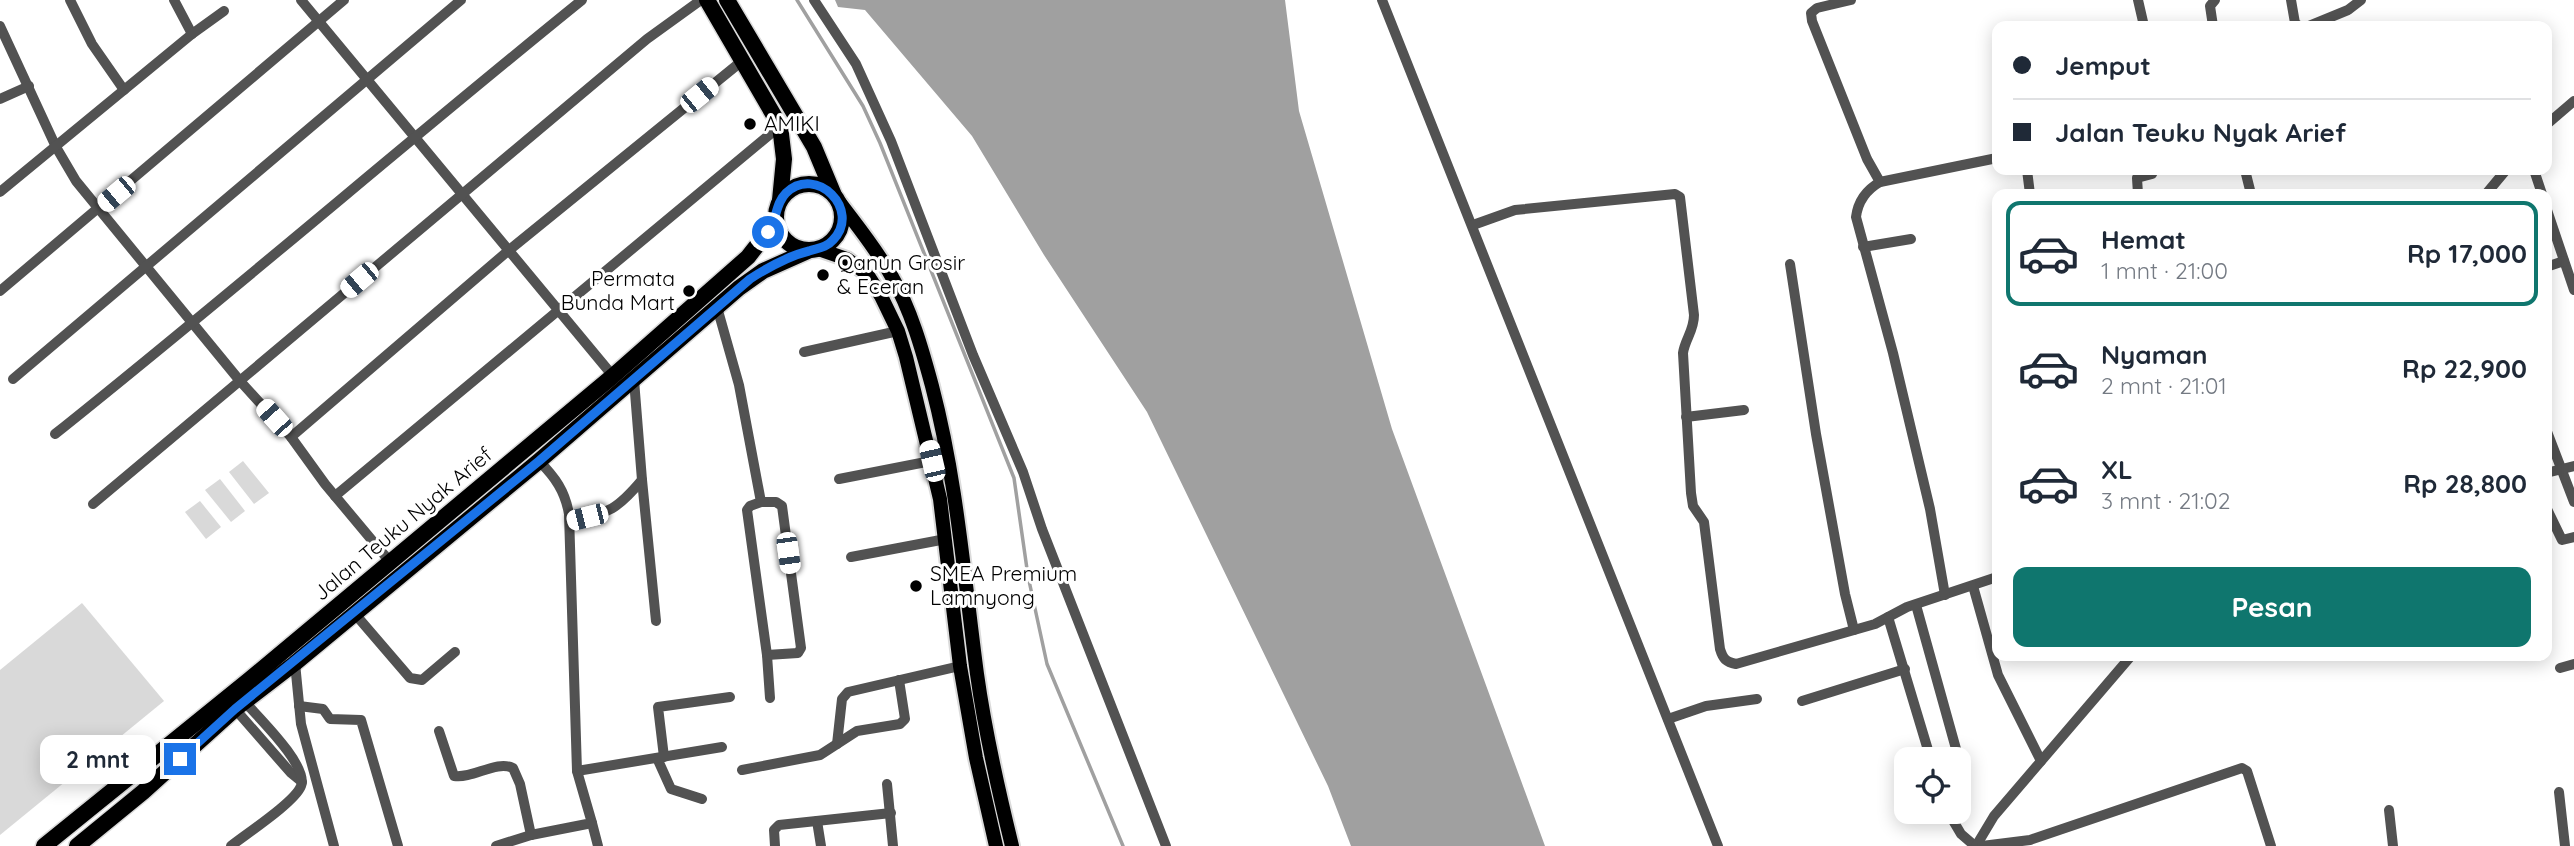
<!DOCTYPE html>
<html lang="id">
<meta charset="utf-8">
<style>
body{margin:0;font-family:Quicksand,sans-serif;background:#f6f6f7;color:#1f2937;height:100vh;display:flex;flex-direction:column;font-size:26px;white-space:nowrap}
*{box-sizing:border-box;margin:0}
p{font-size:23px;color:#747a83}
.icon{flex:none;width:38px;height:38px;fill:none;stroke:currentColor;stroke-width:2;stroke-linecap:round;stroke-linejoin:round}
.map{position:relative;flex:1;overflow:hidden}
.details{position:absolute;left:1992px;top:189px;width:560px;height:472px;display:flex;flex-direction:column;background:#fff;border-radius:14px;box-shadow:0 4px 18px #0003}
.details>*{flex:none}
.top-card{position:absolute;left:1992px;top:21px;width:560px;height:154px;border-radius:14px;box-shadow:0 4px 18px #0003;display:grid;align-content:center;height:154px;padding:0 21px;background:#fff}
.fabs{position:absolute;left:1894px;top:747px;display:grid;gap:14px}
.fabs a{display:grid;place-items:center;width:77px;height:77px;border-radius:14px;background:#fff;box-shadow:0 4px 18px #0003;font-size:35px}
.end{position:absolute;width:32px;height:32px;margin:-16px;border:9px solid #1a73e8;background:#fff;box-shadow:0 0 0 4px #fff}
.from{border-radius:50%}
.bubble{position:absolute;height:49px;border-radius:14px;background:#fff;box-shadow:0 4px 18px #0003;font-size:23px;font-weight:700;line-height:49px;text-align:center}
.car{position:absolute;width:21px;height:42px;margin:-21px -10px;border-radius:9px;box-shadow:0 0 5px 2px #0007;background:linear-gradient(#fff 24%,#345 0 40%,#fff 0 76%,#345 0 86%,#fff 0)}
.top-card b{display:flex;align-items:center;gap:24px;height:66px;font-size:26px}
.top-card b+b{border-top:2px solid #e0e1e3}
.top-card i{width:18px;height:18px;background:#1f2937}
ul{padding:12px 0 0;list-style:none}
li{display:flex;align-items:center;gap:21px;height:105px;margin:0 14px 10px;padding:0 7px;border:4px solid transparent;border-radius:14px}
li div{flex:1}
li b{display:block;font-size:26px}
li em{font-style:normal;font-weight:700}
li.active{border-color:#0f766e}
li>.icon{width:63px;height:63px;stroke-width:1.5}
.cta{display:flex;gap:14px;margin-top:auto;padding:14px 21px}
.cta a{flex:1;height:80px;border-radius:14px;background:#0f766e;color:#fff;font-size:28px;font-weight:700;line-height:80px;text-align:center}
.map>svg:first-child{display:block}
.green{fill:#d9d9d9}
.water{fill:#a0a0a0}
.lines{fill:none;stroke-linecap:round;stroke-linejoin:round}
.stream{stroke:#a0a0a0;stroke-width:3.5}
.major-casing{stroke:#dbdbdb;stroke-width:18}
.highway-casing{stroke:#dbdbdb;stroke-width:19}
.minor{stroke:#525252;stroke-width:10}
.major{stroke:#000;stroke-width:14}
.highway{stroke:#000;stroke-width:16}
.route{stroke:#1a73e8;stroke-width:9}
.poi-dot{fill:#000;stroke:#fff;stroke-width:2.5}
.labels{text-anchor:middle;stroke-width:6;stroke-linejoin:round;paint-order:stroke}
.poi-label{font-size:21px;fill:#000;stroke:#fff;text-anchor:start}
.street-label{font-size:21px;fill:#000;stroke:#fff}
</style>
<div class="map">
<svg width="2574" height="846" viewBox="0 0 2574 846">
<rect width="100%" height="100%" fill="#fff"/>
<!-- green -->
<g class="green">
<path d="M243,461L269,493L254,504L229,472Z"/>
<path d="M220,479L245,511L231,522L205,490Z"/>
<path d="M200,501L221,527L206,539L185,512Z"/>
<path d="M82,603L164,701L0,835V670Z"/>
</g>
<!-- water -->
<path class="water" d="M835,0H1285L1299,111L1392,429L1545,846H1351L1328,786L1147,412L1044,255L972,136L865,10L838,7Z"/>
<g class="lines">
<!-- stream -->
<path class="stream" d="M797,0L863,106L880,143L1014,478L1028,576L1047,664L1123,846"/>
<!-- major casing -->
<g class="major-casing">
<g id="major">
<path d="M840,203C858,227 877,250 892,277C911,310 922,349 932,386C957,481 964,577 977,674C985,732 998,789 1012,846"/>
<path d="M818,249L847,259L867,274L881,296L898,331L906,357L940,499L960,666L976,758L996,846"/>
</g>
</g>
<!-- highway casing -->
<g class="highway-casing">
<g id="highway">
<path d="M707,0L780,126L784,159L780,200"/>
<path d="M727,0L814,147L834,195"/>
<circle cx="809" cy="217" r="33"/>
<path d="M44,846L249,680L613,376L748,257L776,221"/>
<path d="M77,846L143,792L235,709L295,663L539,461L739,288L763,271L808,251"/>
</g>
</g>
<!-- minor -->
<g class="minor">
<path d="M70,0L92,44L124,90"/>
<path d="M174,0L192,34"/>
<path d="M301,0L613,376"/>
<path d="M814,0L856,64L891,141L973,355L1023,472L1042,529L1166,846"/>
<path d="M1382,0L1718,846"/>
<path d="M1851,0L1817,8L1811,13L1812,21L1867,159L1880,182"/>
<path d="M2138,0L2144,26"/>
<path d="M2291,0L2295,23L2299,26"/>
<path d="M0,26L56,147L76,181L240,381L291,437L325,484L391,563"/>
<path d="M2213,26L2210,6L2215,0"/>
<path d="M2309,26L2348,10L2361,0"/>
<path d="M0,99L29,86"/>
<path d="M2546,125L2574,101"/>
<path d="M2027,170L2030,194"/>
<path d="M2245,170L2251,194"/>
<path d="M2534,170L2542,194"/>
<path d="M0,192L192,34L224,11"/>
<path d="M2138,194L2137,178L2152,174L2154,170"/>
<path d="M2486,194L2506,170"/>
<path d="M2546,207L2574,290"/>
<path d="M1473,225L1515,210L1675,194L1680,197L1694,315C1694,331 1685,339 1683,353L1691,493L1693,506L1704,522L1720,649C1723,659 1726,662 1736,664L1875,624L1907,607L1997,577"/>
<path d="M1863,247L1911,239"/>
<path d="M1790,264L1816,434L1845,594L1854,630"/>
<path d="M2546,267L2564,261"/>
<path d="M0,291L344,0"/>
<path d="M717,307L739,385L761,502L750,506L747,510L767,655L770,698"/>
<path d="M804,352L898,331"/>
<path d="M13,379L461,0"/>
<path d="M634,380L642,480L656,621"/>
<path d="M1686,417L1744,410"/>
<path d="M2546,429L2574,502"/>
<path d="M55,434C233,292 405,143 582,0"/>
<path d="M291,437L508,251L742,61"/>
<path d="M2546,473L2574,466"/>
<path d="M839,479L931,461"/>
<path d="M335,496L780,126"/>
<path d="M761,502H776L782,506L801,648L798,653L767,655"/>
<path d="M93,504L647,39L701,0"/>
<path d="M2546,507L2562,540L2574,537"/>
<path d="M570,521C609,512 615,512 642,480"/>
<path d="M851,557L946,539"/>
<path d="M1973,586L1998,675L2041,761"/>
<path d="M1945,595L1930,509L1893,353L1856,217C1858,201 1866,190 1880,182L1997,158"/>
<path d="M1916,605L1963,774"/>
<path d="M355,614L410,678L422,680L455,652"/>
<path d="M1888,617L1931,760"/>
<path d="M295,663L301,724L334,846"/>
<path d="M2560,668L2574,664"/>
<path d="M1802,701L1905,669"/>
<path d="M299,706L323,709L330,719L361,720L398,846"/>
<path d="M235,709L291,773L302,782"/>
<path d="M1668,719L1706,706L1757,699"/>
<path d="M439,731L454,776C473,779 496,760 513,768L520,784L531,835"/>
<path d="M837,744L842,699L848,692L960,666"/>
<path d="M664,757L658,707L730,697"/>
<path d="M657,758L671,789L702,799"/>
<path d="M742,770L820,755L857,731L900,724L905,719L899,680"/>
<path d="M577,771L722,747"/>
<path d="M887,784L893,846"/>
<path d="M2559,792L2565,846"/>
<path d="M2389,810L2393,846"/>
<path d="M1948,812L1961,834L1975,846"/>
<path d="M817,821L821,846"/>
<path d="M592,823L598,846"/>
<path d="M231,846C246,834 295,802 301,786C309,766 258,717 245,702"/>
<path d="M496,846L531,835L592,823L577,771L569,514C565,491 555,477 539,461"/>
<path d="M775,846L774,830L779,825L891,813"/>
<path d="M1976,846L1994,816L2131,656"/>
<path d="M1982,846L2030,840L2242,768L2247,771L2271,846"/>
</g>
<!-- major -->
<use href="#major" class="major"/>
<!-- highway -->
<use href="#highway" class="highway"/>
</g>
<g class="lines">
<!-- route -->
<path class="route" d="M180,759L235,709L539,461L750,279C767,268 788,256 809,251C818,248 826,248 833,240C862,210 816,164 786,193C775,204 777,220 768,232"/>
</g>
<!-- markers -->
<g class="poi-dot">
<circle cx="750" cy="124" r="7"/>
<circle cx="823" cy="275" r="7"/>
<circle cx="689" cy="291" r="7"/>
<circle cx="916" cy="586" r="7"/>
</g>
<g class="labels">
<!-- poi labels -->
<g class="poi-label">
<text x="764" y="131">AMIKI</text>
<text x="837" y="270">Qanun Grosir<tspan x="837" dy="24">&amp; Eceran</tspan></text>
<text x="675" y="286" text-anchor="end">Permata<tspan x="675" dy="24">Bunda Mart</tspan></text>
<text x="930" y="581">SMEA Premium<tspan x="930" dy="24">Lamnyong</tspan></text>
</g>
<!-- street labels -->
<g class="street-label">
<text transform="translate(403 524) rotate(-40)" y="7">Jalan Teuku Nyak Arief</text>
</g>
</g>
</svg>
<div class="fabs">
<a><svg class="icon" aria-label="locate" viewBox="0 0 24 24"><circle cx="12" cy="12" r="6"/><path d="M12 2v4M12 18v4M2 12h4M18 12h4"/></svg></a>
</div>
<i class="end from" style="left:768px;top:232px"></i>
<i class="end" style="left:180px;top:759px"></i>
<div class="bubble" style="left:40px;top:735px;width:116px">2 mnt</div>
<i class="car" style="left:699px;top:95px;rotate:51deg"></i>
<i class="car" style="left:116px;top:194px;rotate:230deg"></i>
<i class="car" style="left:359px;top:280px;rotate:230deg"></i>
<i class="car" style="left:274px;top:418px;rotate:318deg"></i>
<i class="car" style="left:932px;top:461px;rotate:347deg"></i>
<i class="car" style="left:587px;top:517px;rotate:256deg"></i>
<i class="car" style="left:788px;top:553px;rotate:172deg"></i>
<div class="top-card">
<b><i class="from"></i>Jemput</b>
<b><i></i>Jalan Teuku Nyak Arief</b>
</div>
<section class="details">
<ul>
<li class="active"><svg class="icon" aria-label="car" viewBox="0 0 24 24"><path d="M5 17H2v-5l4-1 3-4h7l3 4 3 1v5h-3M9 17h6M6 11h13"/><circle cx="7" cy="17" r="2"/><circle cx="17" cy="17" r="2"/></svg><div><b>Hemat</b><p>1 mnt · 21:00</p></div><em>Rp 17,000</em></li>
<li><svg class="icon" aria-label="car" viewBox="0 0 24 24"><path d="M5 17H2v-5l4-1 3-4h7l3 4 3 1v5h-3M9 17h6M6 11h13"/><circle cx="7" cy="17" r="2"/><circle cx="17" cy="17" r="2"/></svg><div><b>Nyaman</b><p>2 mnt · 21:01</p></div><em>Rp 22,900</em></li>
<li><svg class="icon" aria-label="car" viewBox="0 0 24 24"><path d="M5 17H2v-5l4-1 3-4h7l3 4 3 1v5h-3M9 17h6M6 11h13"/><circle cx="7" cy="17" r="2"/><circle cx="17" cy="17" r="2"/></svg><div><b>XL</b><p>3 mnt · 21:02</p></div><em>Rp 28,800</em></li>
</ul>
<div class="cta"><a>Pesan</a></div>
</section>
</div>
